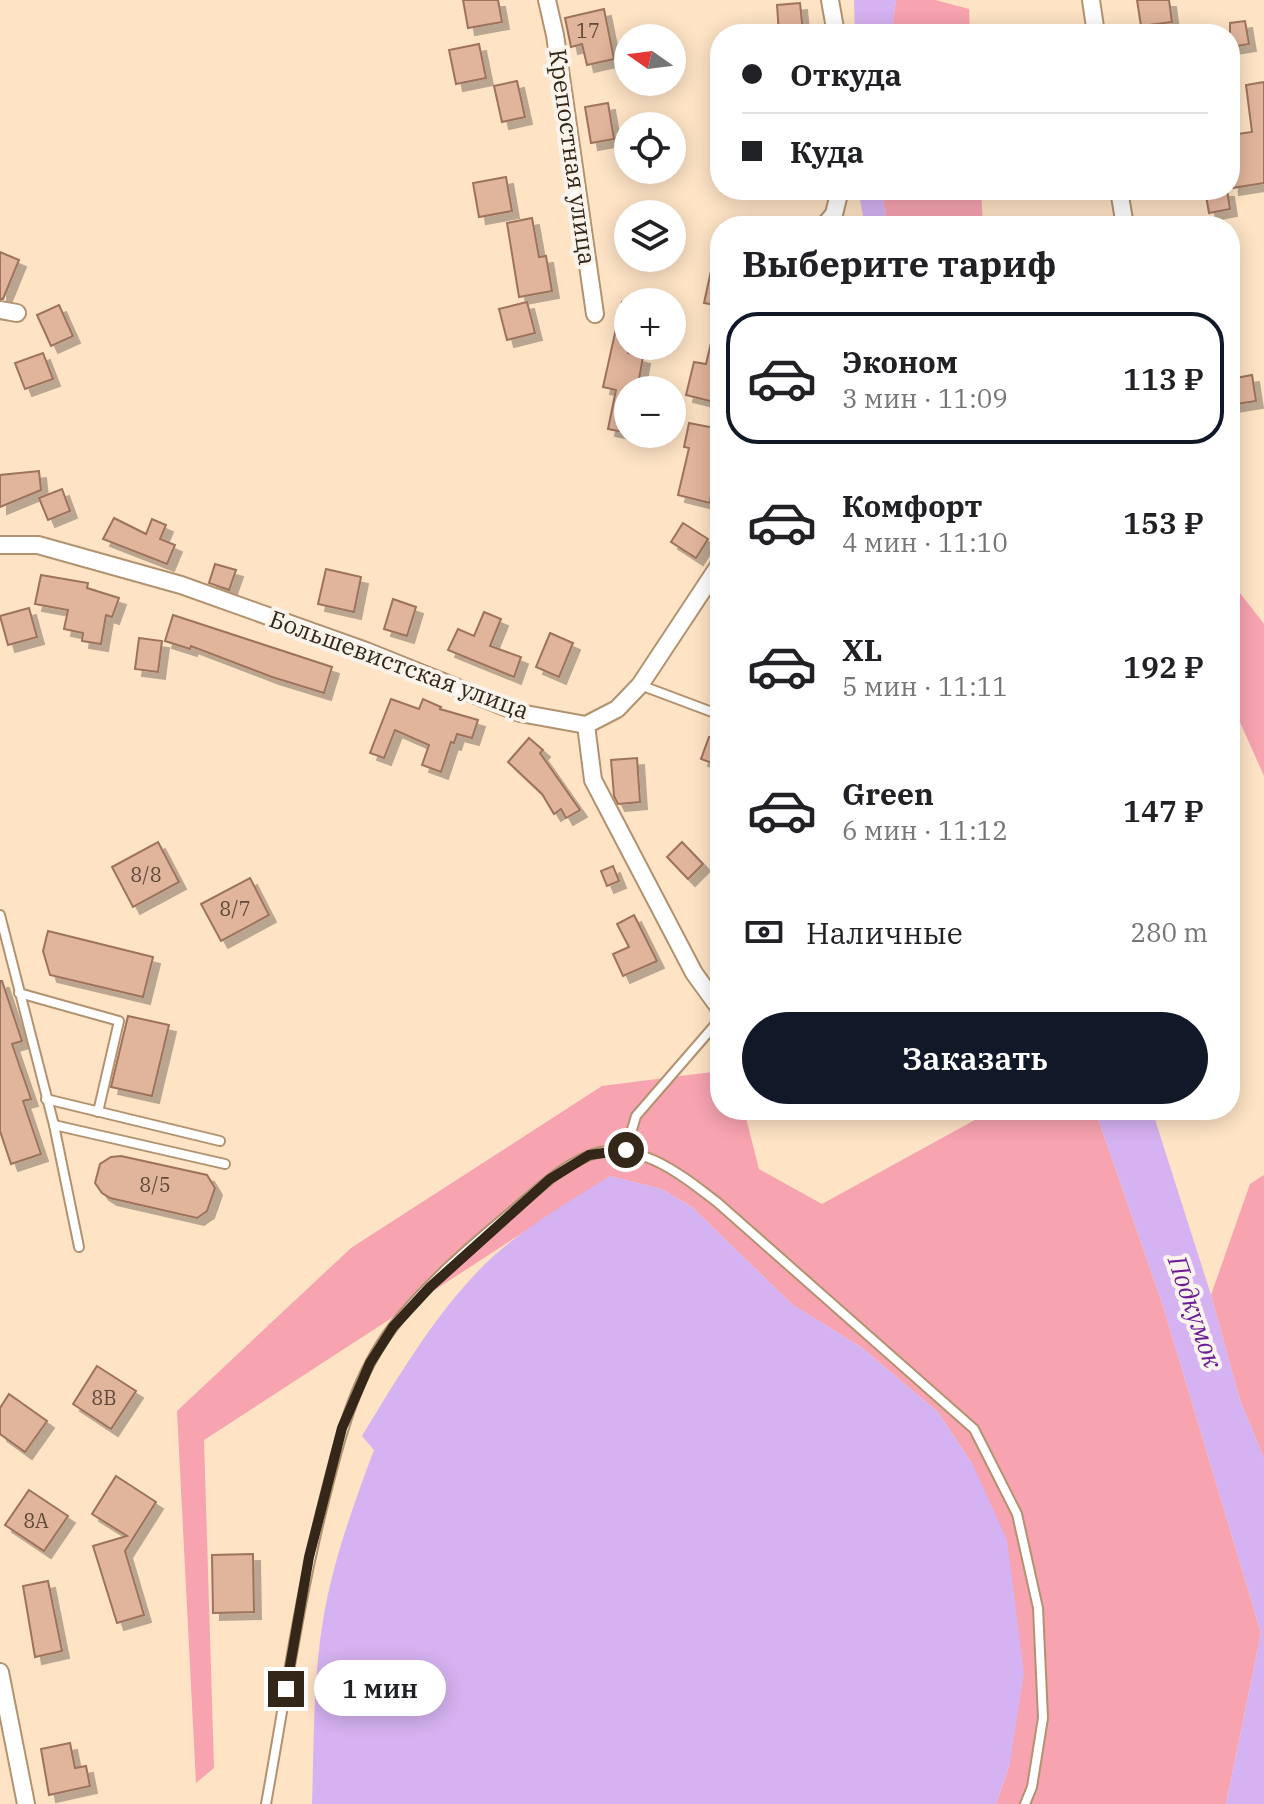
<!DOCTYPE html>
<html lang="ru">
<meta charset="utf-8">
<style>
body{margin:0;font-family:"IBM Plex Serif",serif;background:#f6f6f6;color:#202124;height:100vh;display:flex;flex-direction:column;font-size:30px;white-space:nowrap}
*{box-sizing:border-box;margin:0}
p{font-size:26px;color:#757577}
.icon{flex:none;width:44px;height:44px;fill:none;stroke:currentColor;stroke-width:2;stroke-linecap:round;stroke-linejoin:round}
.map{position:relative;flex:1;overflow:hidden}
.details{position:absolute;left:710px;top:216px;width:530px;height:904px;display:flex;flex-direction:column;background:#fff;border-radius:32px;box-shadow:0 4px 20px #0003}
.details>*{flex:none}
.top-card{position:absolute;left:710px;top:24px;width:530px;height:176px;border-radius:32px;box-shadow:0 4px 20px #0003;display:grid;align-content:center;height:176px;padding:0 32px;background:#fff}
.needle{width:52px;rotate:284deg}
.fabs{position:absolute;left:614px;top:24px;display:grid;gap:16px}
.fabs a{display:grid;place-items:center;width:72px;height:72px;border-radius:50%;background:#fff;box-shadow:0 4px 20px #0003;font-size:40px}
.end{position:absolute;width:36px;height:36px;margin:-18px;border:10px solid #342719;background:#fff;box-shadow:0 0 0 4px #fff}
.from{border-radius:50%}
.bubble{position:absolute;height:56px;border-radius:28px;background:#fff;box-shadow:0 4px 20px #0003;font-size:26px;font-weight:600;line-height:56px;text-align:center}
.top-card b{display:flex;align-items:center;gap:28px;height:76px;font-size:30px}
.top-card b+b{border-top:2px solid #e0e0e0}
.top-card i{width:20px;height:20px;background:#202124}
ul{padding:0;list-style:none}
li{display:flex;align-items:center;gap:24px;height:132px;margin:0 16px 12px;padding:0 16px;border:4px solid transparent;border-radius:32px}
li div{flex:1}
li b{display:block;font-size:30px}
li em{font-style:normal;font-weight:600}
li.active{border-color:#111827}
li>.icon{width:72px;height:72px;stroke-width:1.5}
h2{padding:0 32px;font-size:36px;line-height:96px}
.pay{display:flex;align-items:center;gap:20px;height:88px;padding:0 32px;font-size:30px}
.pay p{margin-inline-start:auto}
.button{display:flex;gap:16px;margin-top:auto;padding:16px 32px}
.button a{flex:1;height:92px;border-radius:48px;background:#111827;color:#fff;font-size:32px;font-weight:600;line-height:92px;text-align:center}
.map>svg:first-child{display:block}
.green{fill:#f7a3b0}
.water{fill:#d5b2f1}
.building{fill:#e1b49c;stroke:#9d735d;stroke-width:2;filter:url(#shadow)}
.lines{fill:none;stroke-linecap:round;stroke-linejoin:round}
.lane-casing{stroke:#b2926f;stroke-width:12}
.street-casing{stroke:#b2926f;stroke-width:20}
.lane{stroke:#fff;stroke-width:8}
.street{stroke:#fff;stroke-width:16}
.route{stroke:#342719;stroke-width:10}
.labels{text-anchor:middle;stroke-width:8;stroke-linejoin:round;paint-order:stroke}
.number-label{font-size:20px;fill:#5f4a3a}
.street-label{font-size:24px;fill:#342719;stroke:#faf4ec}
.water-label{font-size:26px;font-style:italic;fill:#6b1c96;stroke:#faf4ec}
</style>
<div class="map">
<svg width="1264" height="1804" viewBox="0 0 1264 1804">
<defs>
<filter id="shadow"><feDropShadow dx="7" dy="7" stdDeviation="0" flood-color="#0004"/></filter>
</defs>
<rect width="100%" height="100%" fill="#fee3c5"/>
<!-- green -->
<g class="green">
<path d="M896,0H935L969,9L970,34H891Z"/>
<path d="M882,190H981L983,226H887Z"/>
<path d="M1230,580L1264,624V776L1230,700Z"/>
<path d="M720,1071V1110H744L759,1169L822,1204L993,1110H1095L1163,1306L1261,1633L1226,1804H996L1010,1764L973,1465L938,1412L861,1347L793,1305L692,1207L662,1189L610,1176L204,1440L214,1768L196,1783L177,1411L351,1248L602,1086Z"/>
<path d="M1264,1175V1458L1240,1400L1211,1295L1250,1184Z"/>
</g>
<!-- water -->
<g class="water">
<path d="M854,0H896L891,34H855Z"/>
<path d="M858,190H882L887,226H865Z"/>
<path d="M1095,1110H1152L1211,1295L1240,1400L1264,1458V1804H1226L1261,1633L1163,1306Z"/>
<path d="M610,1176L662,1189L692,1207L793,1305L861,1347L938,1412L973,1465L1007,1540L1024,1673L1010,1764L996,1804H312C314,1743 313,1681 323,1620C333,1561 353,1506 374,1450L362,1436C398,1377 435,1314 484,1265C521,1229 567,1203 610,1176Z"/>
</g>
<!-- building -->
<g class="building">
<path d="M463,0H498L502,22L468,28Z"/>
<path d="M1137,0H1169L1172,22L1141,26Z"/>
<path d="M800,3L803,32L779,34L777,5Z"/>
<path d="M604,9L614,59L587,65L582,44L571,47L565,18Z"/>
<path d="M1245,21L1249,44L1230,47V23Z"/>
<path d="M479,44L486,78L456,84L449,50Z"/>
<path d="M517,81L525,117L502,122L494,86Z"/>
<path d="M1264,82V183L1232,188L1230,135L1252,132L1246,85Z"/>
<path d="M608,103L614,139L591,143L585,107Z"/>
<path d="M506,177L512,211L479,217L473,183Z"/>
<path d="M1205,190H1227L1230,209L1209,213Z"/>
<path d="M532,218L539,257L546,256L552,291L519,297L507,223Z"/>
<path d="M0,252L19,260L3,299H0Z"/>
<path d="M714,257L720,258V306L704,303Z"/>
<path d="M527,302L535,333L507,340L499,309Z"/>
<path d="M622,302L628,303V353L643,357L637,390H628V433L608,429L616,390L603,387Z"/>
<path d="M59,305L73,336L51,346L37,315Z"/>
<path d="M715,326L720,327L718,403L686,395L694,362L706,364Z"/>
<path d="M43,353L53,379L25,389L15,363Z"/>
<path d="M1252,375L1256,401L1230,405V379Z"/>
<path d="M689,423L720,429L710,503L678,495L689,448L684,447Z"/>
<path d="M39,471L41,490L0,507V475Z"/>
<path d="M62,489L70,511L48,520L39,498Z"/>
<path d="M114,518L146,534L152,519L166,525L160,539L175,545L167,564L103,539Z"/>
<path d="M683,523L708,539L696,558L671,542Z"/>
<path d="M215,564L236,570L229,590L209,583Z"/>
<path d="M326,569L361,577L354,612L318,604Z"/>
<path d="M41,575L88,583L87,588L119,598L112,617L106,615L101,644L82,641L83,633L64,629L68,610L35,604Z"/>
<path d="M393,599L416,607L407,636L384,629Z"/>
<path d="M29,608L37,637L8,645L0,616Z"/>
<path d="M484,612L501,619L490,646L521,657L514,677L448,650L458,629L474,636Z"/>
<path d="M173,615L332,667L324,693L272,677L191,646L190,649L165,641Z"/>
<path d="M550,633L573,643L559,677L536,667Z"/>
<path d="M139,638L162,641L158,672L135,669Z"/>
<path d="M391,699L419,709L423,699L441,707L440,709L478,720L472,738L457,734L454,743L451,742L441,772L422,765L429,745L395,730L384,758L370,753Z"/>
<path d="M709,737L720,740V766L701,759Z"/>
<path d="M529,738L543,750L540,753L580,810L566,818L561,809L554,814L542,794L508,762Z"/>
<path d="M637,758L640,802L618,804L614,796L611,760Z"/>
<path d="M158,842L179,882L133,907L112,867Z"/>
<path d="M682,842L703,864L688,879L667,857Z"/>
<path d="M613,866L619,881L607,886L601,871Z"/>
<path d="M250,878L269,915L221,941L201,904Z"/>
<path d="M634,915L657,961L623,976L613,954L629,947L617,924Z"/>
<path d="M48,931L153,957L143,997L50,975L43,951Z"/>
<path d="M0,981H2L22,1041L12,1044L31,1099L23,1101L41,1154L11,1164L0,1131Z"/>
<path d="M128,1016L169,1025L152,1096L111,1087Z"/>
<path d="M121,1156L207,1175L215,1188L207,1211L197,1218L110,1198L102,1193L95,1183L100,1164L111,1157Z"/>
<path d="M97,1366L136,1391L111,1429L73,1404Z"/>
<path d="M9,1394L47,1421L25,1452L0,1434V1408Z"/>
<path d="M116,1476L156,1502L125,1551L144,1615L117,1623L93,1546L127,1536L92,1514Z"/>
<path d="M29,1490L68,1516L44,1551L5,1525Z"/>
<path d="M253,1554L254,1612L213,1613L212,1555Z"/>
<path d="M48,1581L62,1651L35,1657L23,1586Z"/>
<path d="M70,1743L75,1768L86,1766L90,1786L49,1795L41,1749Z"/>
</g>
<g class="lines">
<!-- lane casing -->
<g class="lane-casing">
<g id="lane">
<path d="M640,685L720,715"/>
<path d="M0,915L54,1125L79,1247"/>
<path d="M19,993L119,1021L98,1112"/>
<path d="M46,1099L220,1141"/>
<path d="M54,1125L225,1164"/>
<path d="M626,1150L636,1116L720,1019"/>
<path d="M266,1804C285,1699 300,1592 327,1489C341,1433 357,1374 393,1327C425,1285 474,1243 515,1209C537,1190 561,1167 588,1156C635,1136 683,1176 718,1203L974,1429L1017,1514L1038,1608L1043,1718L1032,1787L1025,1804"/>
</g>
</g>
<!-- street casing -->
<g class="street-casing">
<g id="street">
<path d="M547,0L555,35L595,314"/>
<path d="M830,0L836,34"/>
<path d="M1091,0L1096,34"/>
<path d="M1119,190L1125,226"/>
<path d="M824,226L834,214L840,190"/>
<path d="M0,310L17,313"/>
<path d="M0,545H38L181,585L366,651L520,713L586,725"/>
<path d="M586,725L593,780L694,973L720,1009"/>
<path d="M586,725L617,709L640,685L720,564"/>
<path d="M0,1672L26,1804"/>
</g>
</g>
<!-- lane -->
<use href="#lane" class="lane"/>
<!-- street -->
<use href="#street" class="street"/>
</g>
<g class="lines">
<!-- route -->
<path class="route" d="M286,1689L309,1557L342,1428L370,1363L393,1327L430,1287L550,1179L589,1155L626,1150"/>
</g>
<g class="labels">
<!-- number labels -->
<g class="number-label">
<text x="588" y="38">17</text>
<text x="146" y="882">8/8</text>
<text x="235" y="916">8/7</text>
<text x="155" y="1192">8/5</text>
<text x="104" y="1405">8В</text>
<text x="36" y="1528">8А</text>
</g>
<!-- street labels -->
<g class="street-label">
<text transform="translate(572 157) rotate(82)" y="8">Крепостная улица</text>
<text transform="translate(399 665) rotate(20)" y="8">Большевистская улица</text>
</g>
<!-- water labels -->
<g class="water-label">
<text transform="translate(1195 1312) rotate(71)" y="9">Подкумок</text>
</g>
</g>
</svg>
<div class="fabs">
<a><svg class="needle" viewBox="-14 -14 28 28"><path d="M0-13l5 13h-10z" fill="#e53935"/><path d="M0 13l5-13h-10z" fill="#757577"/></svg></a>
<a><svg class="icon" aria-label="locate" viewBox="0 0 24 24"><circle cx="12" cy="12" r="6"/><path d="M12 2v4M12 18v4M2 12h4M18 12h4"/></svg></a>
<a><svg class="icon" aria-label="layers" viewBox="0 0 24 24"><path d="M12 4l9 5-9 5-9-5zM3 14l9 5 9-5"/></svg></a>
<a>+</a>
<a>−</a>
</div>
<i class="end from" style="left:626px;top:1150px"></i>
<i class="end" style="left:286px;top:1689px"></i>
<div class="bubble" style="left:314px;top:1660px;width:132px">1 мин</div>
<div class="top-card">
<b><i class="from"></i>Откуда</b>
<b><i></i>Куда</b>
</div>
<section class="details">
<h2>Выберите тариф</h2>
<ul>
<li class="active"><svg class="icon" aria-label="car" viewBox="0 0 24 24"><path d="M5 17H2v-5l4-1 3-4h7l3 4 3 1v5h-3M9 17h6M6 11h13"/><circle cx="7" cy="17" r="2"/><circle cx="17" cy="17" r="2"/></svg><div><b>Эконом</b><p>3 мин · 11:09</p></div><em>113 ₽</em></li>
<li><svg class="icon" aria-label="car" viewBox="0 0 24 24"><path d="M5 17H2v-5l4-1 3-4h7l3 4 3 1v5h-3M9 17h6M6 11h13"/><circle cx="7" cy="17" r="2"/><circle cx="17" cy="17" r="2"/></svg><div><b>Комфорт</b><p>4 мин · 11:10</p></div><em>153 ₽</em></li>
<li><svg class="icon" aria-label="car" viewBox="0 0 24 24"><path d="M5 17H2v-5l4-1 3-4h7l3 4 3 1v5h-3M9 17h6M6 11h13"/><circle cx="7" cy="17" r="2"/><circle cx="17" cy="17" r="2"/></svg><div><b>XL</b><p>5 мин · 11:11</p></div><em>192 ₽</em></li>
<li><svg class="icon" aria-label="car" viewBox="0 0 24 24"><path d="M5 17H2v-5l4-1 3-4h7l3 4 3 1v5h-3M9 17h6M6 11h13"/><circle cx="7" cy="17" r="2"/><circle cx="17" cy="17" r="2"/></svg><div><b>Green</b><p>6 мин · 11:12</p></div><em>147 ₽</em></li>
</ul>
<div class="pay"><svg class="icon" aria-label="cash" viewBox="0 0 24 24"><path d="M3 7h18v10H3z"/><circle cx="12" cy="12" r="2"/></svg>Наличные<p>280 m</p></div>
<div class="button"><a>Заказать</a></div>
</section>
</div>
